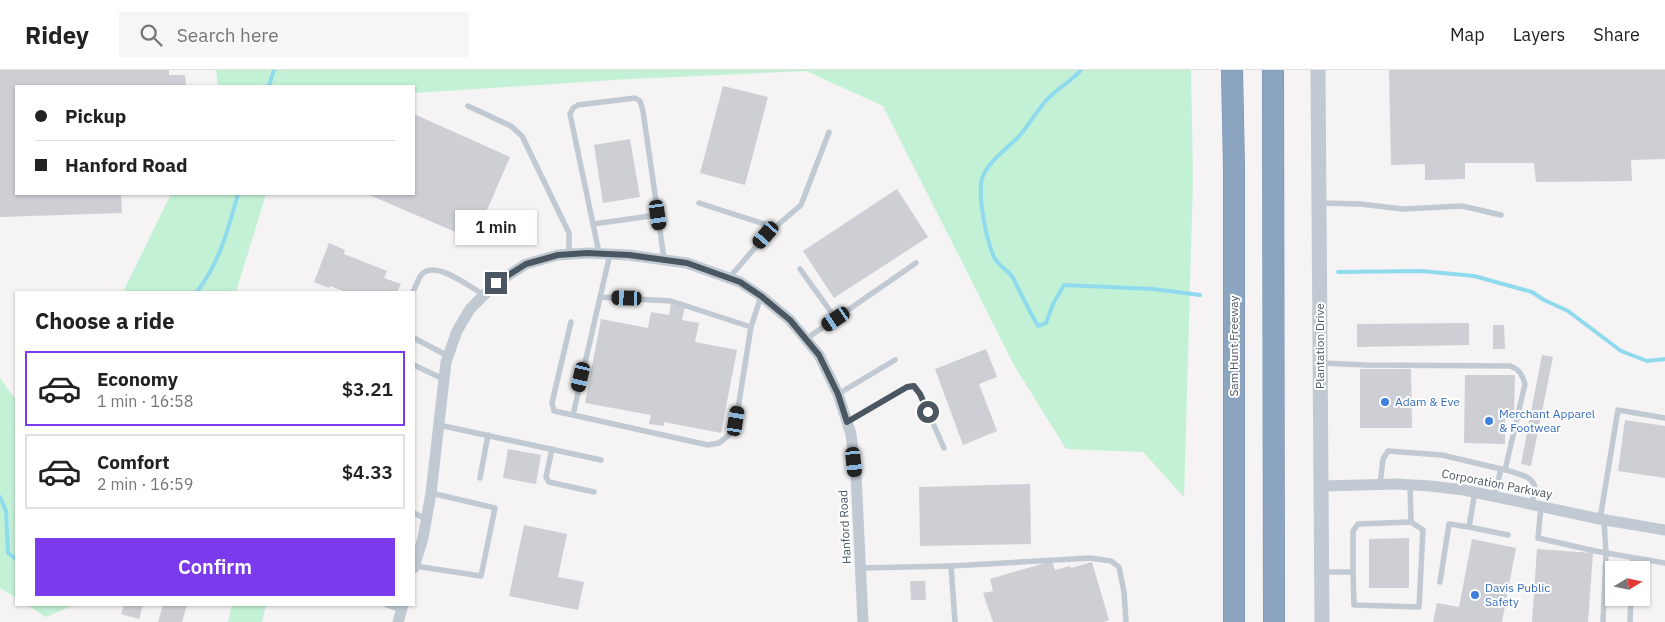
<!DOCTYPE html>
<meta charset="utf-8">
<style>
body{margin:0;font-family:"IBM Plex Sans",sans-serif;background:#f6f6f6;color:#222;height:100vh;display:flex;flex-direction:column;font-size:19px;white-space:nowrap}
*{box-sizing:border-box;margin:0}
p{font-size:16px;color:#767676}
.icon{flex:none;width:28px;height:28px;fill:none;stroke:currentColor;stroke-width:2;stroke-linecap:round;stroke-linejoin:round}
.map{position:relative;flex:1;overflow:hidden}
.details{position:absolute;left:15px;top:221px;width:400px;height:315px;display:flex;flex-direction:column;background:#fff;border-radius:0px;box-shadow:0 1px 4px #0004}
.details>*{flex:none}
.hud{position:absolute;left:15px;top:15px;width:400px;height:110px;border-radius:0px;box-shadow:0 1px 4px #0004;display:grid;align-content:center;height:110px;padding:0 20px;background:#fff}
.needle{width:32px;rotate:80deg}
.controls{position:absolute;left:1605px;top:491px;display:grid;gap:10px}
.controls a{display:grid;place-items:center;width:45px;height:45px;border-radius:0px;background:#fff;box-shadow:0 1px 4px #0004;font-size:25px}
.end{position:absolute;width:22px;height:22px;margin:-11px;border:6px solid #4a5661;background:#fff;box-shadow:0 0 0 2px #fff}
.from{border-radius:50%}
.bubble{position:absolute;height:35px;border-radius:0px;background:#fff;box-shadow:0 1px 4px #0004;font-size:16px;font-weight:600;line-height:35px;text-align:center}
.car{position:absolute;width:15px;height:30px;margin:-15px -8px;border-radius:6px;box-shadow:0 0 4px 1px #0007;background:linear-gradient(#222 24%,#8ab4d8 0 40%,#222 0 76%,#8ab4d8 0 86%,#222 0)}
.hud b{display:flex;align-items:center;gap:18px;height:48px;font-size:19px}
.hud b+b{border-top:1px solid #e0e0e0}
.hud i{width:12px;height:12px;background:#222}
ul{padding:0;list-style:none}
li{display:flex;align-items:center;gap:15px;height:75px;margin:0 10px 8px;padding:0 10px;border:2px solid #e0e0e0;border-radius:0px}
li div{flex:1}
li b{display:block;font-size:19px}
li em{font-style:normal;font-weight:600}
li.selected{border-color:#7c3aed}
li>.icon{width:45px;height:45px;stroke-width:1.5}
h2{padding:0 20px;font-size:22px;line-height:60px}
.cta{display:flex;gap:10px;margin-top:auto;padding:10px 20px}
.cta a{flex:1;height:58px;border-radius:0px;background:#7c3aed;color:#fff;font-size:20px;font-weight:600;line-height:58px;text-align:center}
header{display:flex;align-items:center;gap:30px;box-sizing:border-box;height:70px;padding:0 25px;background:#fff;border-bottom:1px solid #e0e0e0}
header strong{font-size:24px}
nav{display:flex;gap:28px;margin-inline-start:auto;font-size:18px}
.search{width:350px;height:45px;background:#f6f6f6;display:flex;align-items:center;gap:12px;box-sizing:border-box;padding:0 18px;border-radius:0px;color:#767676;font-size:19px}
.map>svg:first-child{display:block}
.green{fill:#c3f1d5}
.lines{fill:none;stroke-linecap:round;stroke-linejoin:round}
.stream{stroke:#90daee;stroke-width:4}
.building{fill:#cdcfd5}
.motorway-casing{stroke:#7690ad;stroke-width:22}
.service{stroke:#c1cad2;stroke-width:5.5}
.minor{stroke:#c1cad2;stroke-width:11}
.tertiary{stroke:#c1cad2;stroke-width:15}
.motorway{stroke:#8ba5c1;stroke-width:21}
.route{stroke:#4a5661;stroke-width:6}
.shop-dot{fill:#3f7fe0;stroke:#fff;stroke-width:2}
.labels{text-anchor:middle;stroke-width:4;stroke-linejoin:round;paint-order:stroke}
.street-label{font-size:12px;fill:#4a5661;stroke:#fff}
.shop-label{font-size:12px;fill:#366cbe;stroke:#fff;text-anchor:start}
</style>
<header>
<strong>Ridey</strong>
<div class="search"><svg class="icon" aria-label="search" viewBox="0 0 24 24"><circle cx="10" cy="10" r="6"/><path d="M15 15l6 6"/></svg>Search here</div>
<nav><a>Map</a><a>Layers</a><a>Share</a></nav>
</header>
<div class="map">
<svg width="1665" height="552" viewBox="0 0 1665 552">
<rect width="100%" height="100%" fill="#f5f3f3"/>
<!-- green -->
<g class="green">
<path d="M216,0H1191L1193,109L1184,427L1143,382L1066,379L1014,295L883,36L806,1L629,9L414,23V16H218Z"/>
<path d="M171,124H266L236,222H123Z"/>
<path d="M0,308L16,330V528L0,518Z"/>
<path d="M27,535H74L46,547Z"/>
<path d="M232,535H266L262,552H228Z"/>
</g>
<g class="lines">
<!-- stream -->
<g class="stream">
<path d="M1081,0C1070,13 1054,20 1044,33C1036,43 1029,54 1021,64C1009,78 990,89 983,106C976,123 987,173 995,189C999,196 1009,201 1013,208C1021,224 1029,240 1038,256L1046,253L1053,234L1064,215L1153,219L1200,225"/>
<path d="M269,16L274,0"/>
<path d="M1338,202L1421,201L1474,206L1532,222L1544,230L1568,241L1621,281L1647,291L1665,289"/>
<path d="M197,222C220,191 228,160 238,124"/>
<path d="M0,427L6,441L8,483L16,489"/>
</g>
</g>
<!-- building -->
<g class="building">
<path d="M0,0H169V5H185L186,16H16V124H121L122,143L0,147Z"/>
<path d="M1389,0H1665V89L1631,90L1632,111L1536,112L1534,93H1465V109L1425,110V94L1391,95Z"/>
<path d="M723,16L768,27L745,115L700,103Z"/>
<path d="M414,44L510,87L474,170L367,124H414Z"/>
<path d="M630,69L640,127L603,133L594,75Z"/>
<path d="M897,119L928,167L834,228L803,181Z"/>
<path d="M329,173L345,180L344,184L387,201L384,208L401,214L397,222H346L330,216L329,218L314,212Z"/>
<path d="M671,234L685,236L682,250L699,253L695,272L737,280L721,363L664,352V356L649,354L651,345L585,333L601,249L648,258L651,242L669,245Z"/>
<path d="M1469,253V275L1357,277V254Z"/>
<path d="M1493,255H1504L1505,279H1493Z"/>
<path d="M986,279L997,307L979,314L997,361L963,375L935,299Z"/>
<path d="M1542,285L1553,287L1531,396L1521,394Z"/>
<path d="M1360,299H1411L1412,358H1360Z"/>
<path d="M1465,305H1515L1514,342L1505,341V374L1464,373Z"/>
<path d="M1625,350L1665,356V408L1618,401Z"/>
<path d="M508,379L541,385L536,414L503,408Z"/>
<path d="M1030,414L1031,474L920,476L919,417Z"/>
<path d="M524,455L567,464L558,507L584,512L578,540L509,526Z"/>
<path d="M1409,468V518H1369V469Z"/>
<path d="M1472,469L1516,478L1502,552H1433L1437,533L1459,537Z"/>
<path d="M1537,479L1593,483L1588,552H1532Z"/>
<path d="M1052,491L1055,500L1070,496L1071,498L1092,492L1109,550L1103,552H993L983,523L993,521L990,509Z"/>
<path d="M910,511H925L926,530H911Z"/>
<path d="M124,535H143L139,549L121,544Z"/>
<path d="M163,535H187L182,552H158Z"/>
</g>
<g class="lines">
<!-- motorway casing -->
<g class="motorway-casing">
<g id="motorway">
<path d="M1232,0L1234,98V552"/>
<path d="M1273,0L1274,552"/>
</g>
</g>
<!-- service -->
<g class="service">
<path d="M468,36L511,56L522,66L569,163V184"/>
<path d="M699,133L774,157"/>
<path d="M1320,133L1360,134L1403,139L1462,136L1501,145"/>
<path d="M593,154L570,44L573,38L578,35L635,28L640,31L643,41L658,145"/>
<path d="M599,183L593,154L658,145L664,190"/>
<path d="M610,184L573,345L708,375L719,373L728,366L736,351L751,257L761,226"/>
<path d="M800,199L836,249"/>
<path d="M729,208L766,165L801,135L829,62"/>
<path d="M413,222C416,217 418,208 422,204C436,190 470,217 484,225"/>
<path d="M600,227L671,231L751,257"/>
<path d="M571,252L552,333L554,341L573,345"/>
<path d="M414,268L448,286"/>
<path d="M806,269L916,193"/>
<path d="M1321,293L1366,295L1510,296C1519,299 1522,304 1525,314L1505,400"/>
<path d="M414,295L443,309"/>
<path d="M838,324L895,290"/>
<path d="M847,352L907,317L913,316L920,324L944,378"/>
<path d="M439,355L601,390"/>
<path d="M552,379L546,407L549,412L594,422"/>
<path d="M1503,399C1513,403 1535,405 1535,419C1535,424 1532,430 1531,435"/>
<path d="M480,408L488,365"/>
<path d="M1380,415L1383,389L1388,381L1442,385L1501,399L1494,427"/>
<path d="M1410,415L1411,452"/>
<path d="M1475,422L1469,457L1508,465"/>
<path d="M1541,437L1538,468L1595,481L1665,493"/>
<path d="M414,443L426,449"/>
<path d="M1600,449L1618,340L1665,348"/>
<path d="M415,496L481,506L495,438L431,423"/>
<path d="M951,496L1090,488L1111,491L1119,497L1124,522L1126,552"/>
<path d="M860,498L951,496L955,552"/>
<path d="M1632,500L1633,488"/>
<path d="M1323,502H1353L1354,535L1419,537L1423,460L1411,452L1358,454L1353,461V502"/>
<path d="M1440,512L1449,454L1469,457"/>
<path d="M387,535L401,540"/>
<path d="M1603,552L1606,483L1604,450"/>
<path d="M1630,552L1631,528"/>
</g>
<!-- minor -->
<g class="minor">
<path d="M1322,416L1397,414L1430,416L1464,420L1600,449L1665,460"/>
<path d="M414,498L423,468L431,423L446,292L457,261L470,239L496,213L526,194L558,185L587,183L629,185L687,193L740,212L761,226L790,250L819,285L838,324L851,364L856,405L863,552"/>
<path d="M398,552L403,535"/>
</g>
<!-- tertiary -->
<path class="tertiary" d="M1318,0L1322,552"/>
<!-- motorway -->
<use href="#motorway" class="motorway"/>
</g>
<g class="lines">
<!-- route -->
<path class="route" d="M496,213L526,194L558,185L587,183L629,185L687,193L740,212L761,226L790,250L819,285L838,324L847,352L907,317L914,316L920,324L928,342"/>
</g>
<!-- markers -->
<g class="shop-dot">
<circle cx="1385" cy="332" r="5"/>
<circle cx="1489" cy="351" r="5"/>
<circle cx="1475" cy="525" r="5"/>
</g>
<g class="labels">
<!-- street labels -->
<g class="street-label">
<text transform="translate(1234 276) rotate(-90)" y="4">Sam Hunt Freeway</text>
<text transform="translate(1320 276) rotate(-90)" y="4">Plantation Drive</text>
<text transform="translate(1497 414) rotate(11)" y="4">Corporation Parkway</text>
<text transform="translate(845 457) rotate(-93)" y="4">Hanford Road</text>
</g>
<!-- shop labels -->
<g class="shop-label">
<text x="1395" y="336">Adam &amp; Eve</text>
<text x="1499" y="348">Merchant Apparel<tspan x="1499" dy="14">&amp; Footwear</tspan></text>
<text x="1485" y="522">Davis Public<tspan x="1485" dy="14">Safety</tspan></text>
</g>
</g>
</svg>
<div class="controls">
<a><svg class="needle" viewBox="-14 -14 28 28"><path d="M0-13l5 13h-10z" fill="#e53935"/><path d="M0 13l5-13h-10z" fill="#767676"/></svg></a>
</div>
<i class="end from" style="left:928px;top:342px"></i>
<i class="end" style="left:496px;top:213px"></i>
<div class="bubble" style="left:455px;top:140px;width:82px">1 min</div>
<i class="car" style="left:658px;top:145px;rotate:172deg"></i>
<i class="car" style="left:766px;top:165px;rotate:221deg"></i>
<i class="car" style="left:627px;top:228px;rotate:272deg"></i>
<i class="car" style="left:836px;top:249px;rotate:236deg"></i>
<i class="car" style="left:581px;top:307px;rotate:193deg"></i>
<i class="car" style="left:736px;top:351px;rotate:9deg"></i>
<i class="car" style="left:854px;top:392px;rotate:174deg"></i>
<div class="hud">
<b><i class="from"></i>Pickup</b>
<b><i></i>Hanford Road</b>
</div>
<section class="details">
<h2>Choose a ride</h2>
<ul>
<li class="selected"><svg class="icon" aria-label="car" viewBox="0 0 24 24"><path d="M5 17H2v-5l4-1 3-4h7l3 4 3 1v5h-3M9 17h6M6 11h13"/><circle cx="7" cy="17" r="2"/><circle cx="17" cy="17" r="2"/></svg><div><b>Economy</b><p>1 min · 16:58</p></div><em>$3.21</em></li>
<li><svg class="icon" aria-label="car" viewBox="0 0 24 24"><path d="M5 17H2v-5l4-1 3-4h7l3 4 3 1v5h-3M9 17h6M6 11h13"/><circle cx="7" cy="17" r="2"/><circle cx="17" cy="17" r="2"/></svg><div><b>Comfort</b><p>2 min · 16:59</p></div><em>$4.33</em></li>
</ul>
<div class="cta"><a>Confirm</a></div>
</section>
</div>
